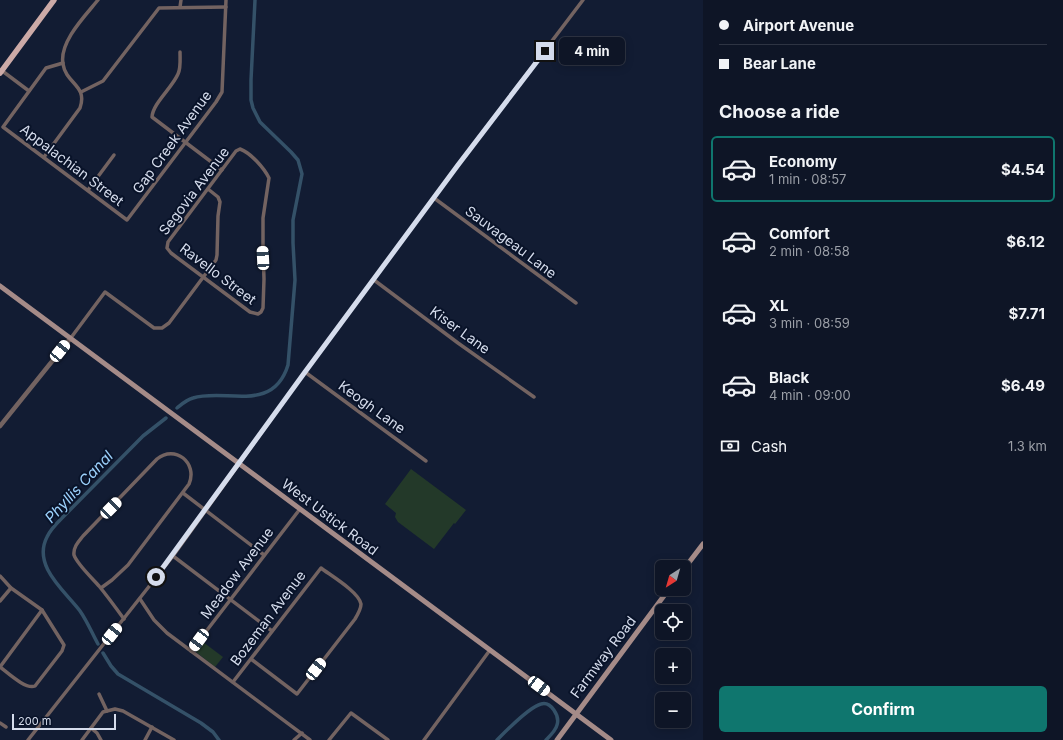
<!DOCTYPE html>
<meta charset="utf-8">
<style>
body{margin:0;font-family:Inter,sans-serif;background:#1c2232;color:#f1f3f6;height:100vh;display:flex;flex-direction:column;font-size:15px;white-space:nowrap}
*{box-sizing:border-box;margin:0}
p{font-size:13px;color:#9b9fa7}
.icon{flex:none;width:22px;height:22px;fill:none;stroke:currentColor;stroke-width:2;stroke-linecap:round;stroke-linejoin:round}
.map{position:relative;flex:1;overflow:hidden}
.drawer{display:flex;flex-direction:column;background:#0e1526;width:360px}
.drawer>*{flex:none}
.banner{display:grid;align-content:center;height:88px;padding:0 16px;background:#0e1526}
.needle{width:26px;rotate:217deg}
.buttons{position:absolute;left:655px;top:560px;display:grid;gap:8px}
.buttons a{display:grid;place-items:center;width:36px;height:36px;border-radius:6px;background:#0e1526;box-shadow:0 2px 10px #0003,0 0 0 1px #2e3443;font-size:20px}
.scale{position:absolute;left:12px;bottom:10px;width:104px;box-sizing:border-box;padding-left:4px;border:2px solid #d5dcec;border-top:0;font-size:11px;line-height:14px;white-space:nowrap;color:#d5dcec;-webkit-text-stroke:3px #091329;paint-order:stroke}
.end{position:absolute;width:18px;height:18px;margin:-9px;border:5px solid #d5dcec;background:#111;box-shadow:0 0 0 2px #111}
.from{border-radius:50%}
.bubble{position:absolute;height:28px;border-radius:6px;background:#0e1526;box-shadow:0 2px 10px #0003,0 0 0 1px #2e3443;font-size:13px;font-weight:700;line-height:28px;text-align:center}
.car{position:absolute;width:12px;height:24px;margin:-12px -6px;border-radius:5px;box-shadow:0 0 3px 1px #0007;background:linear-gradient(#fff 24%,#345 0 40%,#fff 0 76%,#345 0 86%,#fff 0)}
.banner b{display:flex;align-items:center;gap:14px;height:38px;font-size:15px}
.banner b+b{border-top:1px solid #2e3443}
.banner i{width:10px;height:10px;background:#f1f3f6}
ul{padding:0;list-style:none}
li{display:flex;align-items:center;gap:12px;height:66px;margin:0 8px 6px;padding:0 8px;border:2px solid transparent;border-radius:6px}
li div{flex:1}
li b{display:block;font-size:15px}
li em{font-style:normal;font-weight:700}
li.on{border-color:#0f766e}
li>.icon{width:36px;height:36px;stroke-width:1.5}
h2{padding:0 16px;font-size:18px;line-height:48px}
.pay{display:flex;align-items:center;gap:10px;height:44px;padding:0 16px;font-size:15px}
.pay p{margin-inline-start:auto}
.button{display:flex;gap:8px;margin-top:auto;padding:8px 16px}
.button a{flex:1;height:46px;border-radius:6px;background:#0f766e;color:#fff;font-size:16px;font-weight:700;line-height:46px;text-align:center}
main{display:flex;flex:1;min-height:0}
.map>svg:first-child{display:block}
.green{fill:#233929}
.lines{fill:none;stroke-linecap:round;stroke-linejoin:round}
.canal{stroke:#345168;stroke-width:3.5}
.minor{stroke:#736361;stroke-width:3.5}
.tertiary{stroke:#736361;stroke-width:4.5}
.secondary{stroke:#a58b88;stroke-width:5}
.primary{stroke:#ccaaa7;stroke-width:5.5}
.route{stroke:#d5dcec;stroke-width:5}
.labels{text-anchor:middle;stroke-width:4;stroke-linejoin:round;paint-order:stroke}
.street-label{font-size:14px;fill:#d5dcec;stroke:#091329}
.water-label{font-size:15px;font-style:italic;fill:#9cd1fc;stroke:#091329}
</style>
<main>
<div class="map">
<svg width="703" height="740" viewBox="0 0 703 740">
<rect width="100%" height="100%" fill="#121c33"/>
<!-- green -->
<g class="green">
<path d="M411,469L466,510L455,524L454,523L434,549L398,522L395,517L396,513L385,504Z"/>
<path d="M203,642L223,657L215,667L196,652Z"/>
</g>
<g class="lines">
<!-- canal -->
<g class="canal">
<path d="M177,408C182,404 186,400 193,398C225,388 273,414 288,365L295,280L293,243V220L302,174L298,160L291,152L260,122L253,108L251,100V80L255,0"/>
<path d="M98,644C92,633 87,621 80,611C65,591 32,566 47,537C50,530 56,524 62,518L143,436L166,418"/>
<path d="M103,653L111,666L118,674L201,723L213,732L219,740"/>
<path d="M497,740C506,731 529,707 541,704C551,701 560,716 557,725C556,730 550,736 546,740"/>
</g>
<!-- minor -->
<g class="minor">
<path d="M180,7L181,0"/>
<path d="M180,52C180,59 181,68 178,74C172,88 153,103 152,117L222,170"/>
<path d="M63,63L46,68L3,127L127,220L216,102L222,92L226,0"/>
<path d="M1,70L29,91"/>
<path d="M81,92L103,81L159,8L226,7"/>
<path d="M240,149C251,153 264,168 269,178L263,218V248L264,279L263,308L261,312L258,314L250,312L171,253L167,248L168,242L236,151Z"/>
<path d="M44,157L80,108C88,85 66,84 63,64C59,42 85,16 98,0"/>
<path d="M88,190L114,155"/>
<path d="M434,198L576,303"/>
<path d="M374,280L458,343L534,397"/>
<path d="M70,339L105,292L154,328H162L169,323L216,260L217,255L218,216L220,202L218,197L208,189"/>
<path d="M305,372L426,461"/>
<path d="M183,493L264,555"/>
<path d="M173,556L272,631"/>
<path d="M0,576L11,588L42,610L64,645L62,651L35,686C26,690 8,673 0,667"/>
<path d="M101,588L112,580L128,565L189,484C198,463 175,444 157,459L83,536C79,541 73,547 74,555C77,564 93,579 99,586C108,597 116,608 124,619"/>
<path d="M140,599L154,620L167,633L310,740"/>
<path d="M0,601L11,588"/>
<path d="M191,651L300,509"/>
<path d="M0,667L42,610"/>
<path d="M233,682L321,568C330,575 359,592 361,604C361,609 358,614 355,619L297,694L251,659"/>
<path d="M99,694L107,711"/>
<path d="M0,723L6,727"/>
<path d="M91,728L97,733L101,740"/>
<path d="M28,740L173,556L305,372L458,165L583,0"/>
<path d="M82,740L103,712L115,709L123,711L174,740"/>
<path d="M145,740L152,727"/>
<path d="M294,740L302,733"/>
<path d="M329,740L351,713L388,740"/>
<path d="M424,740L490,650"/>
</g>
<!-- tertiary -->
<path class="tertiary" d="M0,426L70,339"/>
<!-- secondary -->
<g class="secondary">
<path d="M0,286L611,740"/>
<path d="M684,569L703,544"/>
<path d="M557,740L669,589"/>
</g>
<!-- primary -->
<path class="primary" d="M0,73L54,0"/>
</g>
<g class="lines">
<!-- route -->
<path class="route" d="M156,577L305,372L458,165L545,51"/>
</g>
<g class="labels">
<!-- street labels -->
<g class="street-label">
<text transform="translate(172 142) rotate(-54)" y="5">Gap Creek Avenue</text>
<text transform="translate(72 165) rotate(37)" y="5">Appalachian Street</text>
<text transform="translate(194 191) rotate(-53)" y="5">Segovia Avenue</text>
<text transform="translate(511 242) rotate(37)" y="5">Sauvageau Lane</text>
<text transform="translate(218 274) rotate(37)" y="5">Ravello Street</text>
<text transform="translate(460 330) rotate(36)" y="5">Kiser Lane</text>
<text transform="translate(372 407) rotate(36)" y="5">Keogh Lane</text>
<text transform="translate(330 517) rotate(37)" y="5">West Ustick Road</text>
<text transform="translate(237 573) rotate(-53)" y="5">Meadow Avenue</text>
<text transform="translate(268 618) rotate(-53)" y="5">Bozeman Avenue</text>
<text transform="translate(603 657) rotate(-53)" y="5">Farmway Road</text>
</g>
<!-- water labels -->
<g class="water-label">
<text transform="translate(79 487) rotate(-47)" y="5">Phyllis Canal</text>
</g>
</g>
</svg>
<div class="buttons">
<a><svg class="needle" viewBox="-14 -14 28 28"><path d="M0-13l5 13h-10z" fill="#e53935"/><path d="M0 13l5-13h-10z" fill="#9b9fa7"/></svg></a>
<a><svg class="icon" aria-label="locate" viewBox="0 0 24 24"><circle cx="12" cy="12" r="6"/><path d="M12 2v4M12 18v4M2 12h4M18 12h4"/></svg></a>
<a>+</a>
<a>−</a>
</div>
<div class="scale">200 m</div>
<i class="end from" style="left:156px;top:577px"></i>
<i class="end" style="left:545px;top:51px"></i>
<div class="bubble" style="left:559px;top:37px;width:66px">4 min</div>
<i class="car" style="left:263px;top:258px;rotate:357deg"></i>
<i class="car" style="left:60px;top:351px;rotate:39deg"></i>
<i class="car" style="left:111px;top:508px;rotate:45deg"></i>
<i class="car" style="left:112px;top:634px;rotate:39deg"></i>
<i class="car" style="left:199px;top:640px;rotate:217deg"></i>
<i class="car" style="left:316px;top:669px;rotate:38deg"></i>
<i class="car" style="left:539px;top:686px;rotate:127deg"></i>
</div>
<section class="drawer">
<div class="banner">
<b><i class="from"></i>Airport Avenue</b>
<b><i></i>Bear Lane</b>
</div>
<h2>Choose a ride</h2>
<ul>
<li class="on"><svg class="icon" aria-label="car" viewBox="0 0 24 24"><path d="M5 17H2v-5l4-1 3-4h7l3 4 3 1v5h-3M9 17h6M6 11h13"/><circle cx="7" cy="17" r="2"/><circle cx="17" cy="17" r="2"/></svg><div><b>Economy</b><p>1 min · 08:57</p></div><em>$4.54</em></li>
<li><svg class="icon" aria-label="car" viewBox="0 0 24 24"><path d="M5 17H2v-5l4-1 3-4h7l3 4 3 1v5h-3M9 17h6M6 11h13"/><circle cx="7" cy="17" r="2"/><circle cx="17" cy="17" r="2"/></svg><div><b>Comfort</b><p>2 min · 08:58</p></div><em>$6.12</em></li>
<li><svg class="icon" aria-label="car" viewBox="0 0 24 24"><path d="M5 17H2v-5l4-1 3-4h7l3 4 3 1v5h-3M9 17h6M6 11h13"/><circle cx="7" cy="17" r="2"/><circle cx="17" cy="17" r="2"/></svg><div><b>XL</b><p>3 min · 08:59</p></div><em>$7.71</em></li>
<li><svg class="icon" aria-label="car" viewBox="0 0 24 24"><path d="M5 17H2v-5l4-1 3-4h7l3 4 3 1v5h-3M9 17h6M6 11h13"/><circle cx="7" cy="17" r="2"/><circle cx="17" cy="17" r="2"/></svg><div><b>Black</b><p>4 min · 09:00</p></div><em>$6.49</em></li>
</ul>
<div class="pay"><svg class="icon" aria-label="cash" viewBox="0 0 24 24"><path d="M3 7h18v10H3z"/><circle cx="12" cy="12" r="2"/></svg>Cash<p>1.3 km</p></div>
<div class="button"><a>Confirm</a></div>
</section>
</main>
